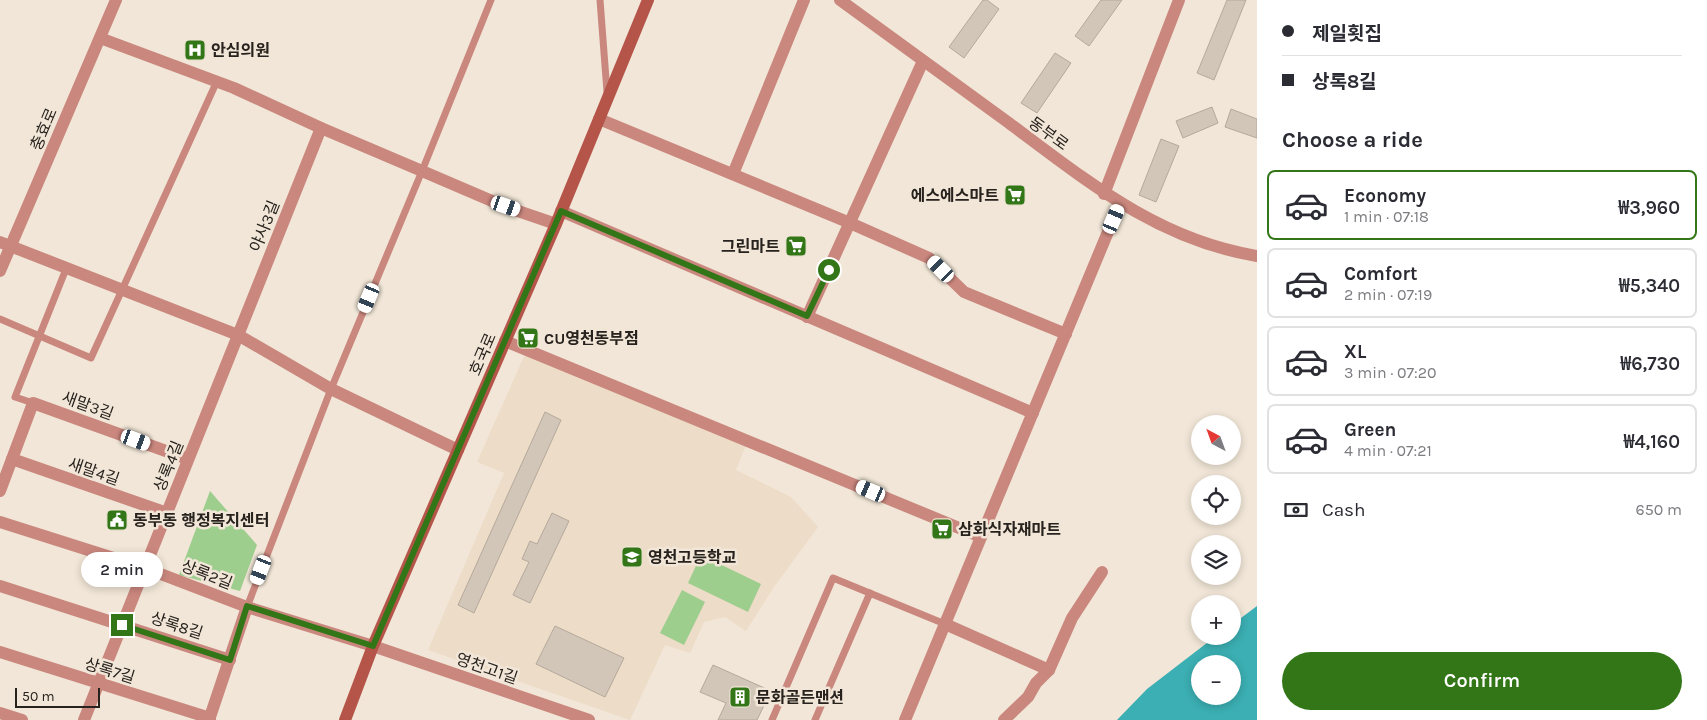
<!DOCTYPE html>
<meta charset="utf-8">
<style>
body{margin:0;font-family:Karla,"Noto Sans KR",sans-serif;background:#f7f7f7;color:#2b2b33;height:100vh;display:flex;flex-direction:column;font-size:19px;white-space:nowrap}
*{box-sizing:border-box;margin:0}
p{font-size:16px;color:#7c7c81}
.icon{flex:none;width:28px;height:28px;fill:none;stroke:currentColor;stroke-width:2;stroke-linecap:round;stroke-linejoin:round}
.map{position:relative;flex:1;overflow:hidden}
.drawer{display:flex;flex-direction:column;background:#fff;width:450px}
.drawer>*{flex:none}
.hud{display:grid;align-content:center;height:110px;padding:0 25px;background:#fff}
.needle{width:32px;rotate:319deg}
.controls{position:absolute;left:1191px;top:415px;display:grid;gap:10px}
.controls a{display:grid;place-items:center;width:50px;height:50px;border-radius:50%;background:#fff;box-shadow:0 2px 8px #0003;font-size:25px}
.scale{position:absolute;left:15px;bottom:12px;width:85px;box-sizing:border-box;padding-left:5px;border:2px solid #27221d;border-top:0;font-size:14px;line-height:18px;white-space:nowrap;color:#27221d;-webkit-text-stroke:4px #f1e6d7;paint-order:stroke}
.end{position:absolute;width:22px;height:22px;margin:-11px;border:6px solid #327617;background:#fff;box-shadow:0 0 0 2px #fff}
.from{border-radius:50%}
.bubble{position:absolute;height:35px;border-radius:18px;background:#fff;box-shadow:0 2px 8px #0003;font-size:16px;font-weight:600;line-height:35px;text-align:center}
.car{position:absolute;width:15px;height:30px;margin:-15px -8px;border-radius:6px;box-shadow:0 0 4px 1px #0007;background:linear-gradient(#fff 24%,#345 0 40%,#fff 0 76%,#345 0 86%,#fff 0)}
.hud b{display:flex;align-items:center;gap:18px;height:48px;font-size:19px}
.hud b+b{border-top:1px solid #e1e1e2}
.hud i{width:12px;height:12px;background:#2b2b33}
ul{padding:0;list-style:none}
li{display:flex;align-items:center;gap:15px;height:70px;margin:0 10px 8px;padding:0 15px;border:2px solid #e1e1e2;border-radius:8px}
li div{flex:1}
li b{display:block;font-size:19px}
li em{font-style:normal;font-weight:600}
li.selected{border-color:#327617}
li>.icon{width:45px;height:45px;stroke-width:1.5}
h2{padding:0 25px;font-size:22px;line-height:60px}
.pay{display:flex;align-items:center;gap:12px;height:55px;padding:0 25px;font-size:19px}
.pay p{margin-inline-start:auto}
.primary-button{display:flex;gap:10px;margin-top:auto;padding:10px 25px}
.primary-button a{flex:1;height:58px;border-radius:30px;background:#327617;color:#fff;font-size:20px;font-weight:600;line-height:58px;text-align:center}
main{display:flex;flex:1;min-height:0}
.map>svg:first-child{display:block}
.built{fill:#eddcc7}
.green{fill:#9dce8e}
.water{fill:#3bafb3;fill-rule:evenodd}
.building{fill:#d1c6b8;stroke:#b4a99b}
.lines{fill:none;stroke-linecap:round;stroke-linejoin:round}
.service{stroke:#ca877e;stroke-width:7}
.minor{stroke:#ca877e;stroke-width:12}
.tertiary{stroke:#ca877e;stroke-width:12}
.secondary{stroke:#b5554a;stroke-width:12}
.route{stroke:#327617;stroke-width:6}
.labels{text-anchor:middle;stroke-width:5;stroke-linejoin:round;paint-order:stroke}
.poi-label{font-size:16px;font-weight:bold;fill:#27221d;stroke:#f1e6d7;text-anchor:start}
.street-label{font-size:16px;fill:#27221d;stroke:#f1e6d7}
</style>
<main>
<div class="map">
<svg width="1257" height="720" viewBox="0 0 1257 720">
<rect width="100%" height="100%" fill="#f1e6d7"/>
<!-- built -->
<g class="built">
<path d="M524,330L537,336L532,345L519,339Z"/>
<path d="M526,352L746,445L736,470L791,497L818,527L774,587L746,631L725,617L704,622L690,653L665,645L630,720L428,650L504,473L477,462Z"/>
</g>
<!-- green -->
<g class="green">
<path d="M210,491L257,545L240,591L179,575Z"/>
<path d="M701,555L761,584L748,612L688,583Z"/>
<path d="M682,590L705,602L684,645L660,633Z"/>
</g>
<!-- water -->
<path class="water" d="M1257,606V720H1117L1147,689L1216,636H1232L1233,624ZM1200,664H1232V696H1200Z"/>
<!-- building -->
<g class="building">
<path d="M983,0H987L999,9L964,58L949,47Z"/>
<path d="M1101,0H1122L1089,46L1075,36Z"/>
<path d="M1227,0H1246L1214,80L1197,73Z"/>
<path d="M1055,53L1071,63L1037,113L1021,103Z"/>
<path d="M1212,107L1218,123L1183,138L1176,121Z"/>
<path d="M1231,109L1257,119V138L1225,127Z"/>
<path d="M1161,139L1179,146L1156,202L1139,195Z"/>
<path d="M545,412L561,420L474,613L458,605Z"/>
<path d="M552,513L569,521L530,603L513,595L529,562L522,559L530,541L537,544Z"/>
<path d="M555,626L624,658L605,697L536,664Z"/>
<path d="M713,665L771,691L757,720H718L726,703L700,692Z"/>
</g>
<g class="lines">
<!-- service -->
<g class="service">
<path d="M600,0L607,92"/>
<path d="M0,319L91,358L217,81"/>
<path d="M33,403L15,397L66,269"/>
<path d="M247,607L331,389L422,171L491,0"/>
<path d="M772,720L833,578L945,624"/>
<path d="M815,720L870,593"/>
</g>
<!-- minor -->
<g class="minor">
<path d="M100,38L234,88L321,128L422,171L506,207L556,224"/>
<path d="M599,119L850,223L929,258L964,292L1066,334"/>
<path d="M733,174L804,0"/>
<path d="M1104,194L1179,0"/>
<path d="M561,211L1033,413"/>
<path d="M0,242L238,335L331,389L458,450"/>
<path d="M807,317L923,61"/>
<path d="M505,341L981,537"/>
<path d="M12,459L167,513"/>
<path d="M0,491L33,403L188,459"/>
<path d="M0,522L145,568L247,607L373,646L589,720"/>
<path d="M0,586L230,660"/>
<path d="M945,624L1049,670L1036,683L1028,697L1004,720"/>
<path d="M0,652L210,718"/>
<path d="M1049,670L1072,618L1102,572"/>
<path d="M0,713L22,720"/>
<path d="M84,720L321,128"/>
<path d="M209,720L247,607"/>
<path d="M905,720L1120,203"/>
</g>
<!-- tertiary -->
<g class="tertiary">
<path d="M840,0C897,41 953,82 1009,123C1087,181 1158,240 1257,256"/>
<path d="M0,271L116,0"/>
</g>
<!-- secondary -->
<path class="secondary" d="M345,720L373,646L556,224L648,0"/>
</g>
<g class="lines">
<!-- route -->
<path class="route" d="M122,625L230,660L247,606L373,646L561,211L807,316L829,270"/>
</g>
<!-- icons -->
<defs>
<g id="hospital-square" transform="scale(1.125)"><rect x="-9" y="-9" width="18" height="18" rx="4" fill="#327617" stroke="#f1e6d7"/><path d="M-5-5h3v3.5h4V-5h3V5h-3V1.5h-4V5h-3Z" fill="#fff"/></g>
<g id="supermarket-square" transform="scale(1.125)"><rect x="-9" y="-9" width="18" height="18" rx="4" fill="#327617" stroke="#f1e6d7"/><path d="M-6-5.5h2.5l.6 2H6L4.5 2H-2.5L-4.4-4H-6ZM-1.5 3.2a1.3 1.3 0 1 0 .1 0ZM3 3.2a1.3 1.3 0 1 0 .1 0Z" fill="#fff"/></g>
<g id="civic-square" transform="scale(1.125)"><rect x="-9" y="-9" width="18" height="18" rx="4" fill="#327617" stroke="#f1e6d7"/><path d="M-.6-6.5H3V-4.5H.6V-3L4-1V1h2V6H-6V1h2V-1L-.6-3ZM-1.2 2.5V6h2.4V2.5Z" fill="#fff"/></g>
<g id="school-square" transform="scale(1.125)"><rect x="-9" y="-9" width="18" height="18" rx="4" fill="#327617" stroke="#f1e6d7"/><path d="M0-5L7-2L0 1L-7-2ZM-4 1L0 2.5L4 1V4Q0 6-4 4Z" fill="#fff"/></g>
<g id="building-square" transform="scale(1.125)"><rect x="-9" y="-9" width="18" height="18" rx="4" fill="#327617" stroke="#f1e6d7"/><path d="M-4-6H4V6H1V3H-1V6H-4ZM-2.5-4.3h1.7v1.8h-1.7ZM.8-4.3h1.7v1.8H.8ZM-2.5-1h1.7V.8h-1.7ZM.8-1h1.7V.8H.8Z" fill="#fff"/></g>
</defs>
<g fill-rule="evenodd">
<use href="#hospital-square" x="195" y="50"/>
<use href="#supermarket-square" x="1015" y="195"/>
<use href="#supermarket-square" x="796" y="246"/>
<use href="#supermarket-square" x="528" y="338"/>
<use href="#civic-square" x="117" y="520"/>
<use href="#supermarket-square" x="942" y="529"/>
<use href="#school-square" x="632" y="557"/>
<use href="#building-square" x="740" y="697"/>
</g>
<g class="labels">
<!-- poi labels -->
<g class="poi-label">
<text x="211" y="56">안심의원</text>
<text x="999" y="201" text-anchor="end">에스에스마트</text>
<text x="780" y="252" text-anchor="end">그린마트</text>
<text x="544" y="344">CU영천동부점</text>
<text x="133" y="526">동부동 행정복지센터</text>
<text x="958" y="535">삼화식자재마트</text>
<text x="648" y="563">영천고등학교</text>
<text x="756" y="703">문화골든맨션</text>
</g>
<!-- street labels -->
<g class="street-label">
<text transform="translate(43 129) rotate(-67)" y="6">충효로</text>
<text transform="translate(1049 133) rotate(36)" y="6">동부로</text>
<text transform="translate(264 226) rotate(-68)" y="6">야사3길</text>
<text transform="translate(482 354) rotate(-67)" y="6">호국로</text>
<text transform="translate(88 405) rotate(20)" y="6">새말3길</text>
<text transform="translate(168 466) rotate(-68)" y="6">상록4길</text>
<text transform="translate(94 471) rotate(19)" y="6">새말4길</text>
<text transform="translate(207 574) rotate(21)" y="6">상록2길</text>
<text transform="translate(177 625) rotate(18)" y="6">상록8길</text>
<text transform="translate(487 668) rotate(19)" y="6">영천고1길</text>
<text transform="translate(110 670) rotate(17)" y="6">상록7길</text>
</g>
</g>
</svg>
<div class="controls">
<a><svg class="needle" viewBox="-14 -14 28 28"><path d="M0-13l5 13h-10z" fill="#e53935"/><path d="M0 13l5-13h-10z" fill="#7c7c81"/></svg></a>
<a><svg class="icon" aria-label="locate" viewBox="0 0 24 24"><circle cx="12" cy="12" r="6"/><path d="M12 2v4M12 18v4M2 12h4M18 12h4"/></svg></a>
<a><svg class="icon" aria-label="layers" viewBox="0 0 24 24"><path d="M12 4l9 5-9 5-9-5zM3 14l9 5 9-5"/></svg></a>
<a>+</a>
<a>−</a>
</div>
<div class="scale">50 m</div>
<i class="end from" style="left:829px;top:270px"></i>
<i class="end" style="left:122px;top:625px"></i>
<div class="bubble" style="left:81px;top:552px;width:82px">2 min</div>
<i class="car" style="left:506px;top:206px;rotate:109deg"></i>
<i class="car" style="left:1114px;top:219px;rotate:23deg"></i>
<i class="car" style="left:941px;top:269px;rotate:315deg"></i>
<i class="car" style="left:369px;top:298px;rotate:203deg"></i>
<i class="car" style="left:136px;top:440px;rotate:110deg"></i>
<i class="car" style="left:871px;top:491px;rotate:293deg"></i>
<i class="car" style="left:261px;top:570px;rotate:201deg"></i>
</div>
<section class="drawer">
<div class="hud">
<b><i class="from"></i>제일횟집</b>
<b><i></i>상록8길</b>
</div>
<h2>Choose a ride</h2>
<ul>
<li class="selected"><svg class="icon" aria-label="car" viewBox="0 0 24 24"><path d="M5 17H2v-5l4-1 3-4h7l3 4 3 1v5h-3M9 17h6M6 11h13"/><circle cx="7" cy="17" r="2"/><circle cx="17" cy="17" r="2"/></svg><div><b>Economy</b><p>1 min · 07:18</p></div><em>₩3,960</em></li>
<li><svg class="icon" aria-label="car" viewBox="0 0 24 24"><path d="M5 17H2v-5l4-1 3-4h7l3 4 3 1v5h-3M9 17h6M6 11h13"/><circle cx="7" cy="17" r="2"/><circle cx="17" cy="17" r="2"/></svg><div><b>Comfort</b><p>2 min · 07:19</p></div><em>₩5,340</em></li>
<li><svg class="icon" aria-label="car" viewBox="0 0 24 24"><path d="M5 17H2v-5l4-1 3-4h7l3 4 3 1v5h-3M9 17h6M6 11h13"/><circle cx="7" cy="17" r="2"/><circle cx="17" cy="17" r="2"/></svg><div><b>XL</b><p>3 min · 07:20</p></div><em>₩6,730</em></li>
<li><svg class="icon" aria-label="car" viewBox="0 0 24 24"><path d="M5 17H2v-5l4-1 3-4h7l3 4 3 1v5h-3M9 17h6M6 11h13"/><circle cx="7" cy="17" r="2"/><circle cx="17" cy="17" r="2"/></svg><div><b>Green</b><p>4 min · 07:21</p></div><em>₩4,160</em></li>
</ul>
<div class="pay"><svg class="icon" aria-label="cash" viewBox="0 0 24 24"><path d="M3 7h18v10H3z"/><circle cx="12" cy="12" r="2"/></svg>Cash<p>650 m</p></div>
<div class="primary-button"><a>Confirm</a></div>
</section>
</main>
